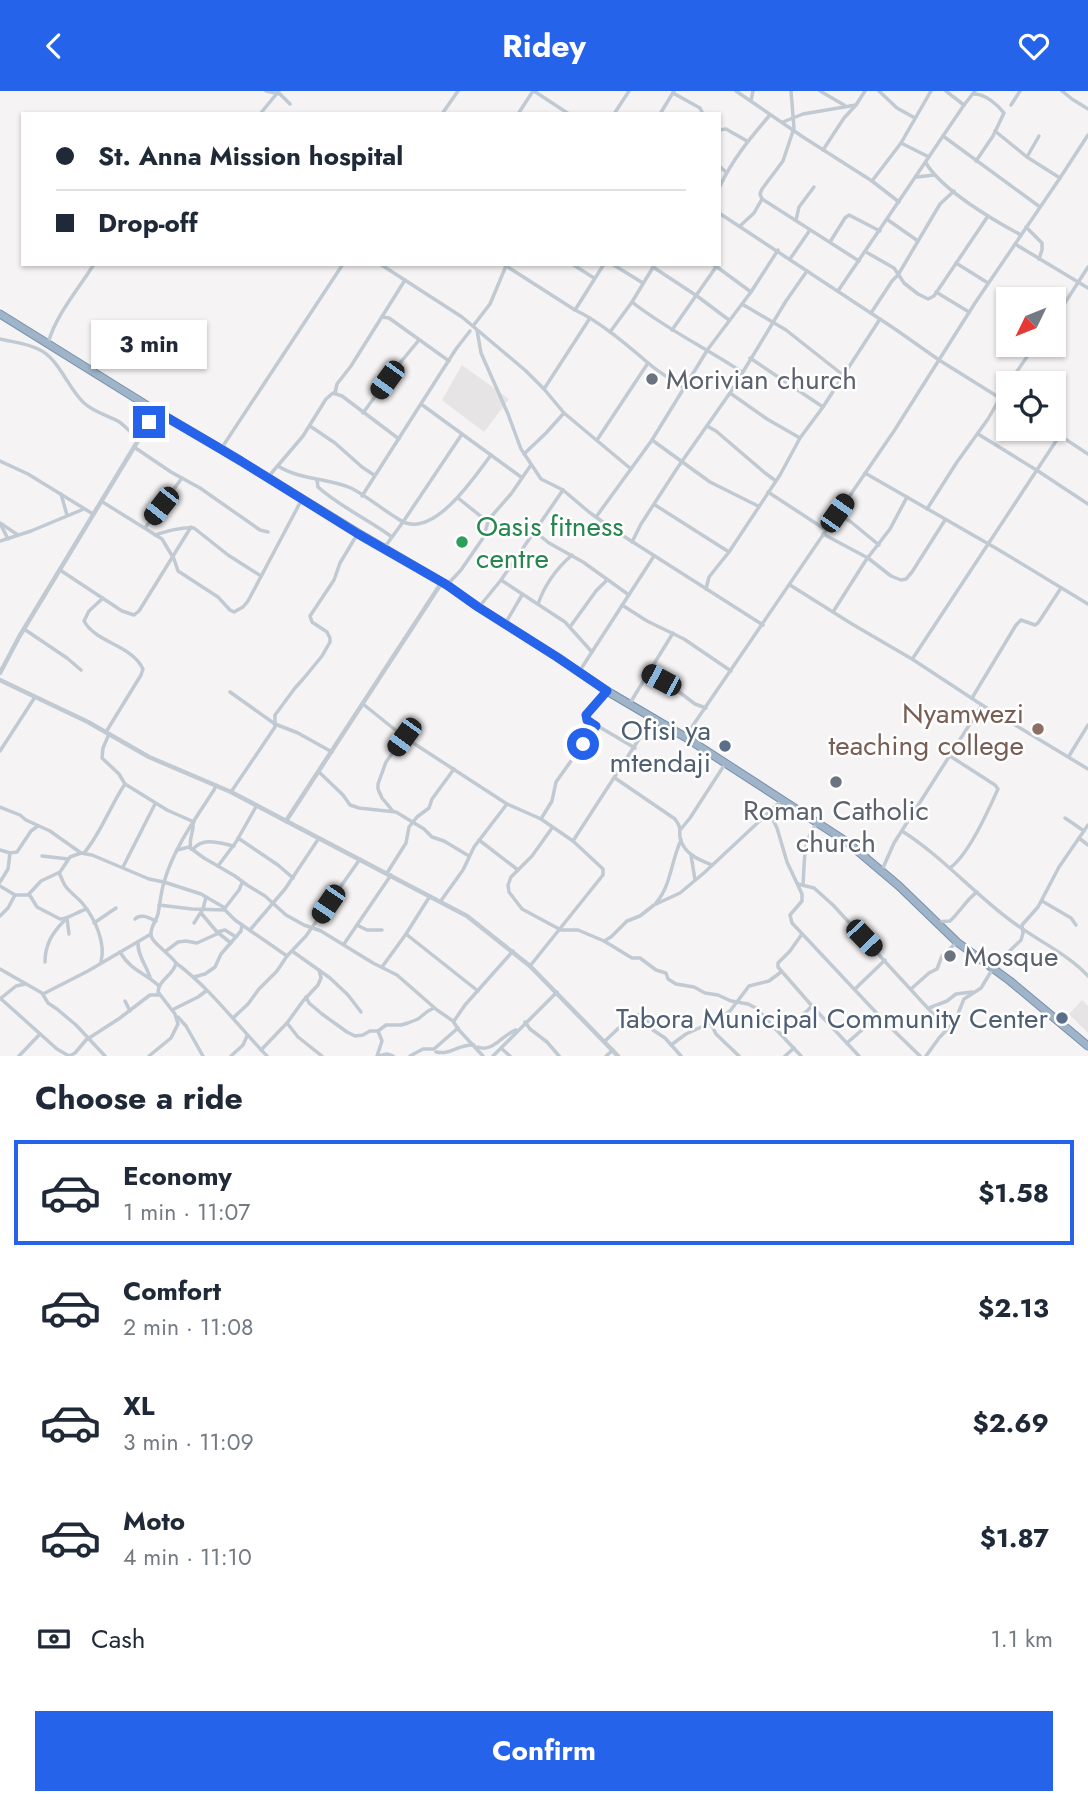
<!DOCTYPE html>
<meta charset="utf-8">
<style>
body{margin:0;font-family:Jost,sans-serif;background:#f6f6f7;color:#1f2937;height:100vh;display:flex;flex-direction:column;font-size:26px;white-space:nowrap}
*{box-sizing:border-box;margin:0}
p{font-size:23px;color:#747a83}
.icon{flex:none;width:38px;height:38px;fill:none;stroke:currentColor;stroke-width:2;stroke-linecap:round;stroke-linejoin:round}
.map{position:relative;height:965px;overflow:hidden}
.details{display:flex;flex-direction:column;background:#fff;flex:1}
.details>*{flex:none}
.hud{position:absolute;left:21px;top:21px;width:700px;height:154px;border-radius:0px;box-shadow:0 2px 5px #0004;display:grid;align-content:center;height:154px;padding:0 35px;background:#fff}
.needle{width:46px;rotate:227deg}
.tools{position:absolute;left:996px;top:196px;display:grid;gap:14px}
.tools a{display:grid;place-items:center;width:70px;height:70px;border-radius:0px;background:#fff;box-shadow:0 2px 5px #0004;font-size:35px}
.end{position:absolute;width:32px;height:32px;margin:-16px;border:9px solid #2563eb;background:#fff;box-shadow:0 0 0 4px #fff}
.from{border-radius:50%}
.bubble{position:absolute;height:49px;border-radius:0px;background:#fff;box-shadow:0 2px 5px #0004;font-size:23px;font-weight:700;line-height:49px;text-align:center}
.car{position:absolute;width:21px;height:42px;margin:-21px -10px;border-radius:9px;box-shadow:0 0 5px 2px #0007;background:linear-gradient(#222 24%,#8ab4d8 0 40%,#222 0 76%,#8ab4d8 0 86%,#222 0)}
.hud b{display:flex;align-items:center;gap:24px;height:66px;font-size:26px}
.hud b+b{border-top:2px solid #e0e1e3}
.hud i{width:18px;height:18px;background:#1f2937}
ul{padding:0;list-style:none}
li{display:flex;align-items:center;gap:21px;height:105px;margin:0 14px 10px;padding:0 21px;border:4px solid transparent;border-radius:0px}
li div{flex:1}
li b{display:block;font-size:26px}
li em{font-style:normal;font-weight:700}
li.on{border-color:#2563eb}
li>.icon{width:63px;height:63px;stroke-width:1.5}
h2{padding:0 35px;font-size:32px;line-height:84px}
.pay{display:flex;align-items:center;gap:18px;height:77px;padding:0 35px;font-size:26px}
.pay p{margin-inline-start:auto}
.button{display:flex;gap:14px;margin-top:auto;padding:14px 35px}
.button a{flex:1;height:80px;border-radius:0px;background:#2563eb;color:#fff;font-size:28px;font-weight:700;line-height:80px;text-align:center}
header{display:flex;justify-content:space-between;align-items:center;height:91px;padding:0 35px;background:#2563eb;color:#fff;font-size:32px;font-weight:700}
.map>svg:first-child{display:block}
.education{fill:#e6e4e5}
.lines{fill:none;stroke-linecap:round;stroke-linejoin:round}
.trunk-casing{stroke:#7690ad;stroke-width:9}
.minor{stroke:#c1cad2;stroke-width:3.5}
.tertiary{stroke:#c1cad2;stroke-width:4.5}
.trunk{stroke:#9fb4c9;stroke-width:7}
.route{stroke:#2563eb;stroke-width:9}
.worship-dot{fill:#6b7280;stroke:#fff;stroke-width:2.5}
.leisure-dot{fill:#2e9e5b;stroke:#fff;stroke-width:2.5}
.education-dot{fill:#8d6e63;stroke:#fff;stroke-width:2.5}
.service-dot{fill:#5c6f8a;stroke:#fff;stroke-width:2.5}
.labels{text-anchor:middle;stroke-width:5;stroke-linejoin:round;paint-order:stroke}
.worship-label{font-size:28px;fill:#5b616d;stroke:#fff;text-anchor:start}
.leisure-label{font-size:28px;fill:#27864d;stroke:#fff;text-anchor:start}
.education-label{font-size:28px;fill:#785e54;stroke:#fff;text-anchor:end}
.service-label{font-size:28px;fill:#4e5e75;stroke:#fff;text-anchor:end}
</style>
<header><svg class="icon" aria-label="back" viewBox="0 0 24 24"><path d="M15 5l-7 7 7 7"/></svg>Ridey<svg class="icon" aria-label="heart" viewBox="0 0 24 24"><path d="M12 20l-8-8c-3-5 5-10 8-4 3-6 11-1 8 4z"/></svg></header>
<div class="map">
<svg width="1088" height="965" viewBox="0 0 1088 965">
<rect width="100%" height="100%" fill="#f5f3f3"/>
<!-- education -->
<g class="education">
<path d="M462,274L509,308L484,341L442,309Z"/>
<path d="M1082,909L1088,915V942L1069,923Z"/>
</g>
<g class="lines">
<!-- trunk casing -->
<g class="trunk-casing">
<path id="trunk" d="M0,223L156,320L221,358L358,442L447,494L478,516L557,566L607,600L685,646L847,751L899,795L957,851L1010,890L1088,955"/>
</g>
<!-- minor -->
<g class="minor">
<path d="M266,0L280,3L290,13"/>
<path d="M534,0L569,23"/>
<path d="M736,0L803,46L872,90L899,111"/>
<path d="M820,0L844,14"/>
<path d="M879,0L897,17L915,27"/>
<path d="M946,0L964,14"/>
<path d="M1062,0L1072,8L1088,18"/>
<path d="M673,2L700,17L703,23"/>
<path d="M974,3C985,3 997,13 1004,22L993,45L976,70"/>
<path d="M751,10L753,0"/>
<path d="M1011,14L1020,0"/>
<path d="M260,23L279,0"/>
<path d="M442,23L458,0"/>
<path d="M518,23L533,0"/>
<path d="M614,23L629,0"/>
<path d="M660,23L674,0"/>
<path d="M783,31L803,23L856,14"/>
<path d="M719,39L726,38L747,50"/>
<path d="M995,40L1027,66L1060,87"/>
<path d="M943,45L1040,116"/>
<path d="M901,52L929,66"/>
<path d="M823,59L844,27L856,14L865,0"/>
<path d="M1027,66L1039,45"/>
<path d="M926,72C942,99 993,129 1021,144"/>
<path d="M719,75L726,81"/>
<path d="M917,86L934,84"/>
<path d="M872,90L901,52L931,0"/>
<path d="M719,97C732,69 750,47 770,24"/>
<path d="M762,108L859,170"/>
<path d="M719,122L895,238L939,269L1008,312"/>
<path d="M796,129L799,116L814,96"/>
<path d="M888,129L918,150"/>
<path d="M740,135L754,122L762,108L760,103L762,98L783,70L794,37L791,0"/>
<path d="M1026,136L1042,152V159L1039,168"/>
<path d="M830,151L845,127L849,124L880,140"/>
<path d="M1015,153L1088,197"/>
<path d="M866,161L894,177L904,192L918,203L928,208L934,205L988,125"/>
<path d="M790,168L810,139"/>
<path d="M956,172L988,192"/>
<path d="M380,173L462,226L526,280L544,298"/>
<path d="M503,173L575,219"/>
<path d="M572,173L594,187"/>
<path d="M604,173L575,219C599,230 627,254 647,271C658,281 672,289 684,297"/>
<path d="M612,173L643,192"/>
<path d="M713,173L751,201"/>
<path d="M653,176L697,205L729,229"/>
<path d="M838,200L964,14L975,0"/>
<path d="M936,201L969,221"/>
<path d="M632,211C666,238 706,257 742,281"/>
<path d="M742,213L786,239L843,284"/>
<path d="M871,222L892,190L898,184L940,113L954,100"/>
<path d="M382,226L389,227L449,270"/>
<path d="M590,227L544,298L564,322L631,378"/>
<path d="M1054,229L1088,176"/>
<path d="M473,235L490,213L506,175"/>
<path d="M477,239L481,262L508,323L521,358L541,388L563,399L589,421L614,439L763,534"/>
<path d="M672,239L716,176"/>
<path d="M610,241L632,211L655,173"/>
<path d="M0,248C12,251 26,252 38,258C59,267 67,296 84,312C94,321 106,324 118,330C126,335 131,343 139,348"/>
<path d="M48,252C57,222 78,199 94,173"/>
<path d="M750,267L823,316"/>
<path d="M1009,292L1035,254"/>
<path d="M335,302L337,293L351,275L405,189"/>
<path d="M730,302L767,328L800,347"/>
<path d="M421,313L521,386"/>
<path d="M363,322L395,278L419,249"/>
<path d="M310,335L335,352L362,376L374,384"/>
<path d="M707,335L716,340L765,382L776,390"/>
<path d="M1050,338L1088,363"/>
<path d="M978,343L1038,380L1088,413"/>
<path d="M597,349L648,272"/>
<path d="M652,349L710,391L758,415"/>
<path d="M134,356L171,381L200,397L260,439L268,441"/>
<path d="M221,358L343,173"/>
<path d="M524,363L546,342L564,322"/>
<path d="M0,370L28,383L93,423"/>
<path d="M278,375C300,389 327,387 351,397C365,404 378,415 392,424C396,426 401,431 406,432C438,442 475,385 491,364"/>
<path d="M865,382L999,459L1088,513"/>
<path d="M269,385L303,345L326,308L333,302L342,305L399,348"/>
<path d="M317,389L318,396C340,416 368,428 392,446"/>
<path d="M768,401L826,439"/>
<path d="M61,403L67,424"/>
<path d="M362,405L456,258L470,240"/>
<path d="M458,407L488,431"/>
<path d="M101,410L162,448L174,468L178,480L218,506L230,519L234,521L243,516L248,510L302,408"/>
<path d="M655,414L729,461"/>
<path d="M927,418L957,371L988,328L1008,293"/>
<path d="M837,422L851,431L879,454"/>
<path d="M596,426L652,349L708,258L751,201L778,159"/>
<path d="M0,432L18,444"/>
<path d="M1,434L8,448"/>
<path d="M145,437L182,387"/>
<path d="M534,440L549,452L583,471L629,504"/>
<path d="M823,443L868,467L891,485L901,489L906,488L912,481L945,429"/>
<path d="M155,444C168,440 181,436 194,437L228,464L261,485"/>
<path d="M0,450L31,440L84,418"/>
<path d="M632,451L641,433L678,376L732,299L786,210L807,180"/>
<path d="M384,457L403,431L462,343"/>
<path d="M60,479L122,520L134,524L139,520L191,436"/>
<path d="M501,489L565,531L592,561"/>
<path d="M447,494L461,479L483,447L489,428L511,403L531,374"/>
<path d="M790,494L852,533L912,568L982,614L1088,678"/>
<path d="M706,498L709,486L729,461L780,384L800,347L823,316L880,228"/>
<path d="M103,507L89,520L84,530C96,552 132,554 143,578L141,584L106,641"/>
<path d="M538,513C545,493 557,477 572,464"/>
<path d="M622,514L647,530L684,548L731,580"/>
<path d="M479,516L501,489L563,399"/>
<path d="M833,521L866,469L890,438L907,406"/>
<path d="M505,533L522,504"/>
<path d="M570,536L596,500L607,489"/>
<path d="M24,538L67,567L81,579"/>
<path d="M913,567L1060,344"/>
<path d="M579,581L654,465"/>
<path d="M649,582L670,594L695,613L706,617"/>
<path d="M607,600L586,624V628L635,657"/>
<path d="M230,601L275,633L298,642L332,661"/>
<path d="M972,607L1016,534L1021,529L1035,534L1038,532L1061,497"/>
<path d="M630,612L673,542"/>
<path d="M363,613L404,646L507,713L541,728L573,750L603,778V784L530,875"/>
<path d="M109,643L103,657L102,667L119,683L125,693L167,719L194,731"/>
<path d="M685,646L894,340L975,212L1060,87L1088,44"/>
<path d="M0,660L35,606"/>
<path d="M1069,665L1088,634"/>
<path d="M319,681L343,704L350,714L359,717L396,721L424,738L432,746L444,750L469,765"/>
<path d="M615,687L675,728C684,740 677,740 681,750C686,764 700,769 712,774"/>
<path d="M231,701L275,636V624L295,597L304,587L322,565L330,551V547L327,541L312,531L310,525L334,489L340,472L358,442"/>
<path d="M0,716L20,724L26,729L50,740L81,762L92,764L149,788L164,791L201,803L225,817"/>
<path d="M392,719L382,707L378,698V693L386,671L404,646"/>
<path d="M770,723L777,737L787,771L802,803V810L790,824L792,832L885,931L920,965"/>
<path d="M1065,727L1084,740"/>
<path d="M541,728L552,710L556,691L596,635"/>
<path d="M552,737L532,765L511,786L508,794L509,801L522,818L561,839H578L604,850L611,846L627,830L640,825L654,814L680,802L705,781L782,709"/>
<path d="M681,738L690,727L725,673"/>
<path d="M902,740C943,766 974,803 1014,832C1038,850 1068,863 1088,885"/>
<path d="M238,747L278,774L293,787"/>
<path d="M1079,747L1088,754"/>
<path d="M479,749L518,779"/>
<path d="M573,750L652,628"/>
<path d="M191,758C188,748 194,741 193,733"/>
<path d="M193,758C204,746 219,752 234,755"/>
<path d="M0,759L10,762L17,761L31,740L38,735"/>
<path d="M177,759L189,756L204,767L235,785L247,794L265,805L286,824L304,834L321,840L373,872L397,884L437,919L453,930L458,938L483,965"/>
<path d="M84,762C101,742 110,715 125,693"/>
<path d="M691,764L695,789"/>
<path d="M42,765L68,768"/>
<path d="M218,775L236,751L257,714"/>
<path d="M123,776L155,713"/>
<path d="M950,777C969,763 988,720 998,698L995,694L950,665"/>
<path d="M882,779L894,752L982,614"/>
<path d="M59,782C62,787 63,793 67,797C72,803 78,807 83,813C95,828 106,852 101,871"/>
<path d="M387,782L406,752L409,736L417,726L429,717L432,708L454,678"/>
<path d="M0,791L8,778L10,762"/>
<path d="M798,793L814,797L833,814L947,938"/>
<path d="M803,793C805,770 802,751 817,732"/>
<path d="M0,795L15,804H28L41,790L60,781L70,766L81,762"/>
<path d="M29,803L37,816L60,828C69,828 78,820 87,818"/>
<path d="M1042,810L1071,827L1076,834"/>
<path d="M440,811L463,779L474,756L507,713"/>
<path d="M656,812C671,795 671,770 681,749"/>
<path d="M159,814L192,818L225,819L235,829L287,865"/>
<path d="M225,817L239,799L242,792"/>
<path d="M201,822L217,841L231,852"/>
<path d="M0,825L8,817L15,804"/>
<path d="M67,828L69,843"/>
<path d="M135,828C141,822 149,827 156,830"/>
<path d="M937,831L950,830C960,821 966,809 977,801"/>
<path d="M94,832L116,817"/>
<path d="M194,832L203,818L206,806"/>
<path d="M357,834L367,839H382"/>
<path d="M250,839L285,798L319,747"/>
<path d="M217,841L225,839L236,846"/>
<path d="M406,843L478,900"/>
<path d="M802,843L790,860L778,872V876L812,915L859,965"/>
<path d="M604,850L632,867H640L656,879L666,882L668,888L676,893L694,896L705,902L718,904L731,910L748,913L756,917L801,965"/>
<path d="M138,851C137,863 146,874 150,886"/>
<path d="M344,853L391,784"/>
<path d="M166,860L178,851L186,850L197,852L219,842"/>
<path d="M292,860L330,887L348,904L361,921"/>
<path d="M120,861C131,880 144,881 159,895"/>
<path d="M45,871C45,854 52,842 64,830"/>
<path d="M176,872C211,898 237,934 267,965"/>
<path d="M382,876L406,843L430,805"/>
<path d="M0,878L42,902L48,912L57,918L76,934L105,965"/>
<path d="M194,886L205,883L215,876L221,863L241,840L242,834"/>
<path d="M855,898L885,869"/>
<path d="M911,898L929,882L937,878L942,865L957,851"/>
<path d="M43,903L88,880L151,843"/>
<path d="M306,906L309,912L322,923L347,941L355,945L363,944L370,940H378L386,934H401L408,932L418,928L428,920L434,917"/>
<path d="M0,907L57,958L69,965L75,962L86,949L120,927L150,904H159"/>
<path d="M0,908L16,895L25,893"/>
<path d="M125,910L130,920"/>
<path d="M929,917L947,910L956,903L972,901"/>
<path d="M172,919L198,906L206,900"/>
<path d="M178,926L186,935L203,965"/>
<path d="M233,927L248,913L259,898L277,880L287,865L306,845L360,768"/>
<path d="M454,930L465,914L513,860"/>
<path d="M525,931L530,938L547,951L559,965"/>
<path d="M287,932L298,946L322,965"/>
<path d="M711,933L716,943L739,965"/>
<path d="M782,944L812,915"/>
<path d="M604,951L624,932L640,923L648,931L653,939L665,947L681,965"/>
<path d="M847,952L879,924"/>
<path d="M671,954L686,943L721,927L730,920L749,895L769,890L781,881"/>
<path d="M478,956C493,962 503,943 516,939"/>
<path d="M501,957L510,965"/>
<path d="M261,959L287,932L303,910L318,894L321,887L319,879"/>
<path d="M436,961C452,964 458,953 474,954"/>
<path d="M19,965L40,943"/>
<path d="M149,965L171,947L178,933L175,923L158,901C159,888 174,884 176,872C171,864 151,851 151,844C150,837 156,830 158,823C160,812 161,801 164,791C174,757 195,728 214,699L216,694"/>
<path d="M231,965L243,954L247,945"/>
<path d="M377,965L382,950L378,940"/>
<path d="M378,965L387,963L393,965"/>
<path d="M410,965L423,958H434L458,937"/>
<path d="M493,965L557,901"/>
<path d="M606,965L613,959"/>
<path d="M785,965L794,957"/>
<path d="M926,965L939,947L955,930L964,908L981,897L995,874L1021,849L1023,842L1022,834L1038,816L1059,776L1088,734"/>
</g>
<!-- tertiary -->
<g class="tertiary">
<path d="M0,582L19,546L156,320"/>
<path d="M0,589L88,631L149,666L231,701L467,825L530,875L618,965"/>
<path d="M286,730L442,491"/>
</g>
<!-- trunk -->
<use href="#trunk" class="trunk"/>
</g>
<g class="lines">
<!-- route -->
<path class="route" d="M149,331L156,320L241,370L358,443L447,494L478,516L557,566L607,600L586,624L587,629L596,635L583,653"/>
</g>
<!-- markers -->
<g class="worship-dot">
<circle cx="652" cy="288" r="7"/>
<circle cx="836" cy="691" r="7"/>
<circle cx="950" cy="865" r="7"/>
</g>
<circle class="leisure-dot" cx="462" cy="451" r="7"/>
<circle class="education-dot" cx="1038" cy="638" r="7"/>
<g class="service-dot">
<circle cx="725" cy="655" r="7"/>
<circle cx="1062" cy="927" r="7"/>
</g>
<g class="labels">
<!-- worship labels -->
<g class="worship-label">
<text x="666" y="298">Morivian church</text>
<text x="836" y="729" text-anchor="middle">Roman Catholic<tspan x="836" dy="32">church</tspan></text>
<text x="964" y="875">Mosque</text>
</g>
<!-- leisure labels -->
<g class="leisure-label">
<text x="476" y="445">Oasis fitness<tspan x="476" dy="32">centre</tspan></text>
</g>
<!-- education labels -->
<g class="education-label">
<text x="1024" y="632">Nyamwezi<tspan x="1024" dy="32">teaching college</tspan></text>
</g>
<!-- service labels -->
<g class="service-label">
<text x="711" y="649">Ofisi ya<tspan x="711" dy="32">mtendaji</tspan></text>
<text x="1048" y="937">Tabora Municipal Community Center</text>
</g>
</g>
</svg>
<div class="tools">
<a><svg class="needle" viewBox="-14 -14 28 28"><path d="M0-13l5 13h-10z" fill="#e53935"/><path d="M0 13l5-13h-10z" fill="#747a83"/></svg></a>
<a><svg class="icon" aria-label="locate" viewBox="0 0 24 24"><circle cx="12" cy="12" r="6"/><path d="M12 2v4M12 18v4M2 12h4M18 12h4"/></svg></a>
</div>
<i class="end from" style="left:583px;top:653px"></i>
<i class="end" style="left:149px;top:331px"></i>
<div class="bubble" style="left:91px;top:229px;width:116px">3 min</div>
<i class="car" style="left:387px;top:289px;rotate:216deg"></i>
<i class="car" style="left:161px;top:415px;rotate:218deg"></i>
<i class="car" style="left:837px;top:422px;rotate:35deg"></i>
<i class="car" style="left:661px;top:589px;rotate:298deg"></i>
<i class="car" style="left:404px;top:646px;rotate:216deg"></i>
<i class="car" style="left:328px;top:813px;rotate:214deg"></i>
<i class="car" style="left:864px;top:847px;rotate:136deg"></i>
<div class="hud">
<b><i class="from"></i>St. Anna Mission hospital</b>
<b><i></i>Drop-off</b>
</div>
</div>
<section class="details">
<h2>Choose a ride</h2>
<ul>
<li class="on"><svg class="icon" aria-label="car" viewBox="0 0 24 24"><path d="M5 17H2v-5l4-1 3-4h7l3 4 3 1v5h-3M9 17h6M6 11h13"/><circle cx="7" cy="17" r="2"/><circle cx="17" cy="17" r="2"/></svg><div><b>Economy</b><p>1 min · 11:07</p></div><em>$1.58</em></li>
<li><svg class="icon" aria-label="car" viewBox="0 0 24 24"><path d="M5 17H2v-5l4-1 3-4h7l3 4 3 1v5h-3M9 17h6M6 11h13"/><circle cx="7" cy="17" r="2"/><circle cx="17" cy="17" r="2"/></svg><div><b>Comfort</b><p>2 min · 11:08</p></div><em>$2.13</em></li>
<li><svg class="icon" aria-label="car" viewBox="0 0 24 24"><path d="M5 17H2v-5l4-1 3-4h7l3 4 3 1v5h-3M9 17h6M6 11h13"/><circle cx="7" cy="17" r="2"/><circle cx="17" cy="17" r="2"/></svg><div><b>XL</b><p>3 min · 11:09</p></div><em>$2.69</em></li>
<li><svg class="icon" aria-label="car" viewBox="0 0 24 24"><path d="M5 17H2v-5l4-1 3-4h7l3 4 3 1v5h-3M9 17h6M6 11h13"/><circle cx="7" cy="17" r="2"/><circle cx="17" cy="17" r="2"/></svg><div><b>Moto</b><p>4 min · 11:10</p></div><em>$1.87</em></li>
</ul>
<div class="pay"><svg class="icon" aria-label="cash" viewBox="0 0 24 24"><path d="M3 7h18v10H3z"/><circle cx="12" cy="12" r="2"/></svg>Cash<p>1.1 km</p></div>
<div class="button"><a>Confirm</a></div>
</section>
